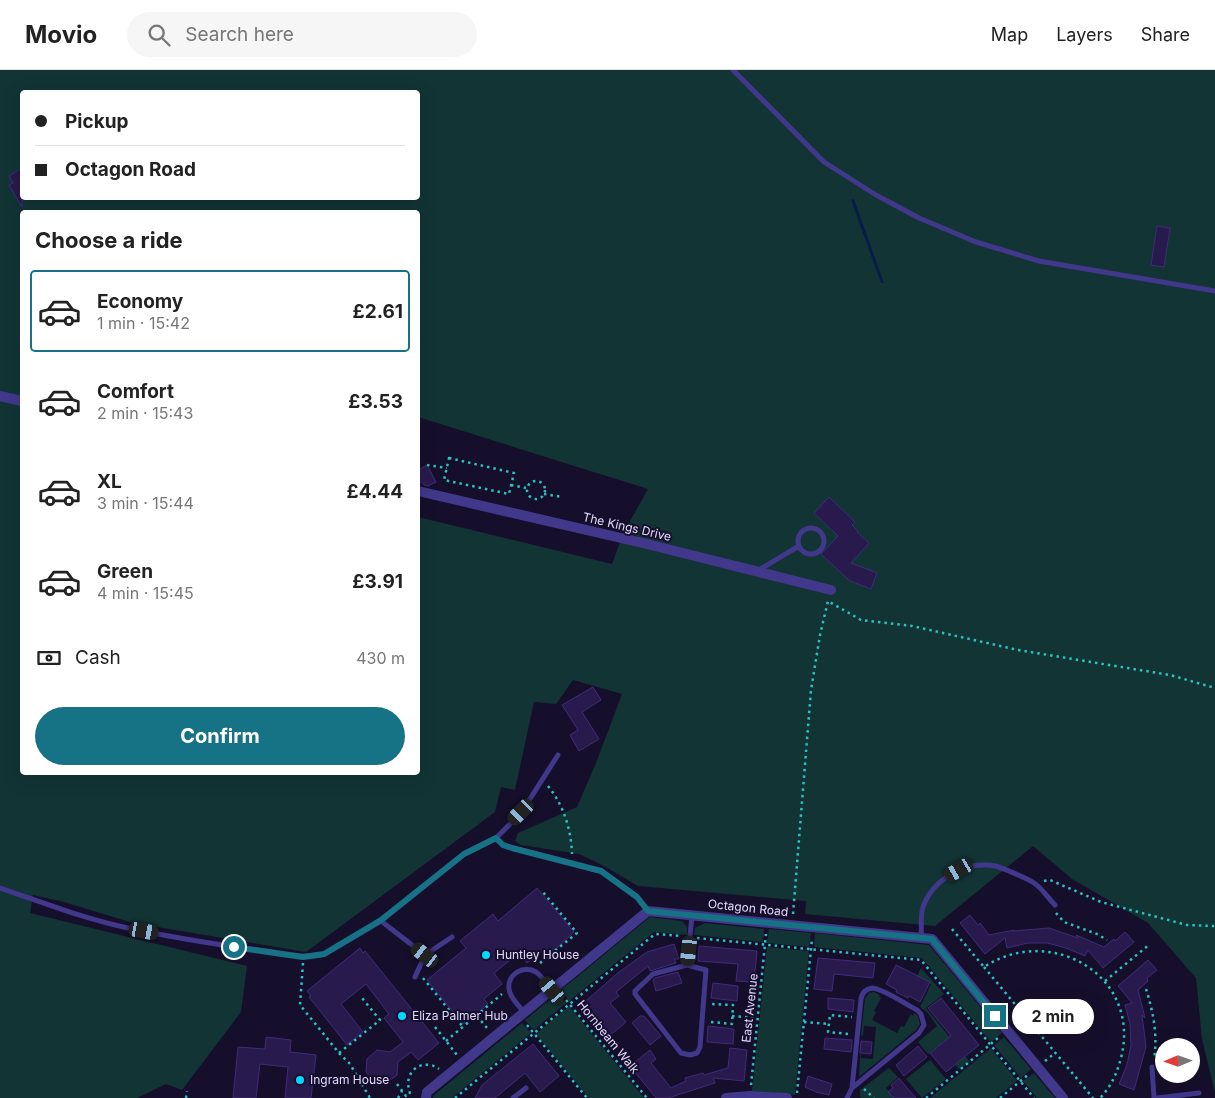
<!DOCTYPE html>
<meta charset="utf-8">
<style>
body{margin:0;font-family:Inter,sans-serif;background:#f6f6f6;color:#222;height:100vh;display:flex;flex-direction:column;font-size:19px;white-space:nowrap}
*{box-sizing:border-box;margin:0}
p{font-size:16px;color:#767676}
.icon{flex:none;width:28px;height:28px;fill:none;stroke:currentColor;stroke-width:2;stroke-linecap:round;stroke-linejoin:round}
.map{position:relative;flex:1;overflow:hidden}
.drawer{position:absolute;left:20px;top:140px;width:400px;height:565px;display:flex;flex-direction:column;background:#fff;border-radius:5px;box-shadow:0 5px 20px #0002}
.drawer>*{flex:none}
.guide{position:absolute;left:20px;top:20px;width:400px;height:110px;border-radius:5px;box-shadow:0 5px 20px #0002;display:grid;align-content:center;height:110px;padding:0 15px;background:#fff}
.needle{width:32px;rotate:268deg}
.buttons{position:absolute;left:1155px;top:968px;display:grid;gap:10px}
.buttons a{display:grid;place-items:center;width:45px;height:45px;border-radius:50%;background:#fff;box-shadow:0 5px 20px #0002;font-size:25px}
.end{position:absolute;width:22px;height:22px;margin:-11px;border:6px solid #157385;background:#fff;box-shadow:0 0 0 2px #fff}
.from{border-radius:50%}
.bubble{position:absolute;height:35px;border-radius:18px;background:#fff;box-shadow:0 5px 20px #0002;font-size:16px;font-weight:700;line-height:35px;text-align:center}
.car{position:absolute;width:15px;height:30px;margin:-15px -8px;border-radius:6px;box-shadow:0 0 4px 1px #0007;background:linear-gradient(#222 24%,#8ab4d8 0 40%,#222 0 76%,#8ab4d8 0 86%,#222 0)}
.guide b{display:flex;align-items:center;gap:18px;height:48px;font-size:19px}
.guide b+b{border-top:1px solid #e0e0e0}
.guide i{width:12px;height:12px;background:#222}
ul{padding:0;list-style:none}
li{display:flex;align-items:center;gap:15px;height:82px;margin:0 10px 8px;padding:0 5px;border:2px solid transparent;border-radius:5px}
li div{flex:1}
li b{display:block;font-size:19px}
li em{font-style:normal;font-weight:700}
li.selected{border-color:#157385}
li>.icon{width:45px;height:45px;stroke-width:1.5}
h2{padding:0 15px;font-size:22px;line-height:60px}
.pay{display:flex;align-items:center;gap:12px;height:55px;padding:0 15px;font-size:19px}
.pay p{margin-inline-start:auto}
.button{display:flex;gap:10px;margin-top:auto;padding:10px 15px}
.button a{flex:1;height:58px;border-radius:30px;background:#157385;color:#fff;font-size:20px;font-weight:700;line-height:58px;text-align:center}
header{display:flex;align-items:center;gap:30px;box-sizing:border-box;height:70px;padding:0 25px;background:#fff;border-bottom:1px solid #e0e0e0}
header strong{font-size:24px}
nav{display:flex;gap:28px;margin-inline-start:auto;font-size:18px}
.search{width:350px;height:45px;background:#f6f6f6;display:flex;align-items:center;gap:12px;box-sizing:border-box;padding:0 18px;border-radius:28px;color:#767676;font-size:19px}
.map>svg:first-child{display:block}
.green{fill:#123435;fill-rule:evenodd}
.water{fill:#081c4b}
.building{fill:#281a4d;stroke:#402b7a}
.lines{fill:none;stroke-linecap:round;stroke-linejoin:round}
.path{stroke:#2ac2c2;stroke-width:2.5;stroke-dasharray:2.5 4;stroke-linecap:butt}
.lane{stroke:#41388c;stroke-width:5}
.street{stroke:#41388c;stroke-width:10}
.route{stroke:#157385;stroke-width:6}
.poi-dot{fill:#05d7ff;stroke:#160f2b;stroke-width:2}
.labels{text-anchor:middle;stroke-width:4;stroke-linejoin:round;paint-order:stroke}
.street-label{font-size:12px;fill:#e0d9ff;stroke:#160f2b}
.poi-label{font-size:12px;fill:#e0d9ff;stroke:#160f2b;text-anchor:start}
</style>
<header>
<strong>Movio</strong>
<div class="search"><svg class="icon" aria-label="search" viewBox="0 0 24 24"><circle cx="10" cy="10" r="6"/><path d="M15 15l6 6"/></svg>Search here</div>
<nav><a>Map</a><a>Layers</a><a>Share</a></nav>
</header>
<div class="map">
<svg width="1215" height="1028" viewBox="0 0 1215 1028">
<rect width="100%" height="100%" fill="#160f2b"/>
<!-- green -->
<g class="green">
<path d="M0,0H1215V1023L1202,969L1196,908L1148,853L1072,809L1033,776L935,856L805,844L806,831L638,816L604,796L579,784L521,775L515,771L518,763L577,737L596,693L622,624L573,610L556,634L534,632L515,720L501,717L495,742L306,882L133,853L64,832L33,825L30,843L247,896L241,942L182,1020L166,1014L137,1028H0ZM22,22H418V128H22ZM22,142H418V347L648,419L624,462L612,494L418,447V702H22Z"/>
<path d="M650,847L682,851L687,857V865L654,862L569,931L561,920Z"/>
<path d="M705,853L764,859L763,872L694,865L695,858Z"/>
<path d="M769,859L811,863L809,877L767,873Z"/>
<path d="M815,863L929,875L1002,963L991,972L922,888L814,877Z"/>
<path d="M767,877L809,881L795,1025L752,1021Z"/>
<path d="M921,898L944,924L926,938L970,992L959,999L938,976L928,984L918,972L937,956L927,942L920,937L931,914L917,906Z"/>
<path d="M874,922L880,925L879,927L881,928L874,941L876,942L872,950L897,963L901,956L904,957L911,944L913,946L914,943L918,946L920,954L916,960L859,1007L861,971H862L861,988L873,989L876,957L864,956L863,966L861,965L865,929L869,923Z"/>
<path d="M558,923L566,933L534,960L525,950Z"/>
<path d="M569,936L644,1028H589L536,964Z"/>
<path d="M522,953L531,963L452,1028H433V1026Z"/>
<path d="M1004,967L1031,999L1021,1008L994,975Z"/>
<path d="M991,978L1017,1011L996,1028H930Z"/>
<path d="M930,990L946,1009L922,1028L906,1009Z"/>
<path d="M889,998L898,1007L886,1018L895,1028H862L860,1027V1020Z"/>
<path d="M1034,1003L1055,1028H1037L1023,1011Z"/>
</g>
<!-- water -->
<path class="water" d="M854,129L884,213H881L851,130Z"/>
<!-- building -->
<g class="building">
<path d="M22,98V137L9,115L13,113L9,106Z"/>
<path d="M1157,156L1170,158L1164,197L1151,195Z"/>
<path d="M427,395L436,412L428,416L424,415L422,412L418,414V400Z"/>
<path d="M829,427L855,452L852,455L858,461L857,462L869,473L851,493L877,503L871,519L850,511L821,484L838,466L814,443Z"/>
<path d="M593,617L601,630L582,642L599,669L579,681L570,665L578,660L562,635Z"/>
<path d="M537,818L574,862L557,878L550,882L546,878L527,893L519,883L494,903L502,914L484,929L488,934L482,940L463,954L427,910L466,878L460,871L493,844L498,851Z"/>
<path d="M970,845L978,855L980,853L989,865L1014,860L1013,861L1049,858L1078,868L1076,865L1104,877L1114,869L1115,871L1125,862L1134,872L1103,898L1088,880L1085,886L1066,878L1047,873H1028L1007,878L1005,868L985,884L960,853Z"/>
<path d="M674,874L679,889H674L676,893L650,901L648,896L616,922L619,926L610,933L626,952L607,968L580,936L619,902L647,882Z"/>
<path d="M699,876L757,881L754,912L736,911L738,894L698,891Z"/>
<path d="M360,878L363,883L365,881L439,973L418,990L411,982L398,992L397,1005L387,1013L374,1012L366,1002L367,989L377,980L390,982L403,972L384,948L389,944L366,914L341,934L363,962L347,975L309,927L311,926L307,921Z"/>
<path d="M818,888L875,893L873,908L834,904L832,921L814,919Z"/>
<path d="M1148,890L1157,900L1147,908L1148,911L1138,920L1145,948L1142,945L1146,977L1134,1020L1119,1014L1127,995L1131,975L1130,954L1125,935L1132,933L1118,916Z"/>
<path d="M896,895L930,912L920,932L909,926L908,928L896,922L897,920L886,914Z"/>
<path d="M678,902L682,913L656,921L653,910L655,908Z"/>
<path d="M713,913L738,916L737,931L711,928Z"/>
<path d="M828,928L854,930L853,942L828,939Z"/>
<path d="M941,928L979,975L946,1002L930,983L951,966L928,938Z"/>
<path d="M640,946H644L661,966L650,975L632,953Z"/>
<path d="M708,956L734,959L733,974L707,972Z"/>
<path d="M266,967L291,970L290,982L316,985L311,1028H285L288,997L260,994L256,1028H233L238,977L265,979Z"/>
<path d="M825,968L852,970L851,982L824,979Z"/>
<path d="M861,971L872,972L871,984L860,983Z"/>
<path d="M533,974L559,1006L540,1022L525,1003L495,1028H475L482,1015Z"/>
<path d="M918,976L927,987L904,1006L896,995Z"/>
<path d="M730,978L747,980L744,1011L713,1008L715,1013L668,1028H656L630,996L650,980L656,989L651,993L671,1018L686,1011L685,1008L703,1003L704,1005L728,998Z"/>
<path d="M808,1006L832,1014L829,1025L816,1022L805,1017Z"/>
<path d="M899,1008L907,1018L916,1028H894L888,1022L893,1018L891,1015Z"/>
</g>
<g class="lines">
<!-- path -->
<g class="path">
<path d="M449,388L514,403L509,424L444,410Z"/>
<path d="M427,395L447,398"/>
<circle cx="536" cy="420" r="9"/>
<path d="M511,415L526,418"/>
<path d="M544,424L563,427"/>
<path d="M548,716C564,736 571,759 572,784"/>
<path d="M1044,811L1050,810L1101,832L1187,855L1215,856"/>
<path d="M1056,843L1064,852L1097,864L1107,870"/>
<path d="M793,844L811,620L820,565L828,531L861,550L912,556L1018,580L1170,605L1215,618"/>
<path d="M952,859L984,897C1051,853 1142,906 1121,988C1117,1003 1111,1017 1100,1028"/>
<path d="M697,868L921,890L1034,1028"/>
<path d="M303,893L300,935L339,983L380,950L362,928"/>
<path d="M540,893L577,863L543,822"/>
<path d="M984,897L1093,1028"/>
<path d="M423,908L463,957"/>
<path d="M1105,911L1150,874"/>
<path d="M1146,919C1153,941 1158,965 1154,989"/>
<path d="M562,925L647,1028"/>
<path d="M477,946L487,958"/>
<path d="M732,946L757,948"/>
<path d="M711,952L732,954L733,935L711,934"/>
<path d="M804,952L829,954"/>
<path d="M1016,954L1025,947"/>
<path d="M527,955L587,1028"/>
<path d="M435,957L457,985"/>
<path d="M848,964L828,962L830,945L852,947"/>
<path d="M446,971L502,924"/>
<path d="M339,983L350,994L370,1028"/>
<path d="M1045,991L1055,983"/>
<path d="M397,1014L406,1026L410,1024C409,1018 407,1014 409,1008C413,994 429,991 439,999"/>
<path d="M751,1015L766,864"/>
<path d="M864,1019L874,1028"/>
<path d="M797,1023L812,869"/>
<path d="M186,1028L187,1021"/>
<path d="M398,1028L402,1021"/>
<path d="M455,1028L655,864L682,866"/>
<path d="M926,1028L998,968"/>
<path d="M1000,1028L1029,1004"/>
</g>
<!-- lane -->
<g class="lane">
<path d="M733,0L824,92L876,125L919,148L976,172L1039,191L1215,221"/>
<circle cx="811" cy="471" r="13"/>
<path d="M759,500L799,476"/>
<path d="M496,768L503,775L512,778L601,801L637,827L648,841"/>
<path d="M0,818C42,832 84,849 128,858C170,867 214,874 256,880C278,883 303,890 325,884L381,851L464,784L496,768L521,743L558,685"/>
<path d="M381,851L425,885"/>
<path d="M921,868C922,858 920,846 923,837C933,809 965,791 995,796C1001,797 1028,809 1034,813C1042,818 1048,828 1055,835"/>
<path d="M687,895L706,900L700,977L697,983L690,985L681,983L635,924V921L653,904L687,895L692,846"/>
<path d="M415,907L425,885L452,867"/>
<path d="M524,942C519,936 510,928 509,919C507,905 523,894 536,902C542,906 547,914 551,920"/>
<path d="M1152,997L1154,1028"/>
<path d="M513,1028L526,1018"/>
<path d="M847,1028L852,1018L861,929C862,923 866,919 872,918C882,918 907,935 917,940L921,944L924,955L919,963L852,1018"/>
<path d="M1157,1028L1199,1023"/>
</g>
<!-- street -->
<g class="street">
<path d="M0,326L22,331"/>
<path d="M418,421L647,474L831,520"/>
<path d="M426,1028L427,1022L648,841L932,869L1063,1028"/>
<path d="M726,1028L750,1026L787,1028"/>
</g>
</g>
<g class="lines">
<!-- route -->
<path class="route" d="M234,877L303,887L324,884L381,850L464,784L496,768L503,775L512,778L601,801L637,827L648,841L932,869L995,946"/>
</g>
<!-- markers -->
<g class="poi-dot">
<circle cx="486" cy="885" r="5"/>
<circle cx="402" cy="946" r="5"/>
<circle cx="300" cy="1010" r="5"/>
</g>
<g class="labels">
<!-- street labels -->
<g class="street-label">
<text transform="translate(627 457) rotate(13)" y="4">The Kings Drive</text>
<text transform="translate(748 838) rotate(6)" y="4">Octagon Road</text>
<text transform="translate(750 938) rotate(-84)" y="4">East Avenue</text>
<text transform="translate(608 967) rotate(51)" y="4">Hornbeam Walk</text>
</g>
<!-- poi labels -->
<g class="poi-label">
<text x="496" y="889">Huntley House</text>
<text x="412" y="950">Eliza Palmer Hub</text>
<text x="310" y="1014">Ingram House</text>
</g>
</g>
</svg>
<div class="buttons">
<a><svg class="needle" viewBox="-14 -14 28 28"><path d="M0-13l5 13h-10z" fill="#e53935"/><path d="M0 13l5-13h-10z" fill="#767676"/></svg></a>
</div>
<i class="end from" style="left:234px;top:877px"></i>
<i class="end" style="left:995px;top:946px"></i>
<div class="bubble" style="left:1012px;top:929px;width:82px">2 min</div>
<i class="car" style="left:521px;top:742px;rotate:225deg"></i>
<i class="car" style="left:959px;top:800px;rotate:240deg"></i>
<i class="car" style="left:144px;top:861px;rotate:100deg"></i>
<i class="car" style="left:689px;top:881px;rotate:186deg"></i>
<i class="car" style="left:425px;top:885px;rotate:308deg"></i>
<i class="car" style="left:552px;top:920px;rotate:320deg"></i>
<div class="guide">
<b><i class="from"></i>Pickup</b>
<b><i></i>Octagon Road</b>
</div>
<section class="drawer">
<h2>Choose a ride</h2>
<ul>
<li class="selected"><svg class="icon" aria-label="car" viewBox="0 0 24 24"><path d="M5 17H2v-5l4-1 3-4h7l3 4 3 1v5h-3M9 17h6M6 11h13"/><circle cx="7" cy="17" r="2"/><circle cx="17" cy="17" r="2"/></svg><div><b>Economy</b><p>1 min · 15:42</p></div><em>£2.61</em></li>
<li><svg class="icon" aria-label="car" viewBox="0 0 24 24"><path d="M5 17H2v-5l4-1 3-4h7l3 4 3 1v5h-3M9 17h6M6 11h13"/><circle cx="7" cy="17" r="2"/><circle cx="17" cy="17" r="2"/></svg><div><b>Comfort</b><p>2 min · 15:43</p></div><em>£3.53</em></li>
<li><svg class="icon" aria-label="car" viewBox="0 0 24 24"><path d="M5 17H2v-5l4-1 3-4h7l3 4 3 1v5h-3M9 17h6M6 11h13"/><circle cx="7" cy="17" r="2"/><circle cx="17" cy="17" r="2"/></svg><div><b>XL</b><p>3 min · 15:44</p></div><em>£4.44</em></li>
<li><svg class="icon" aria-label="car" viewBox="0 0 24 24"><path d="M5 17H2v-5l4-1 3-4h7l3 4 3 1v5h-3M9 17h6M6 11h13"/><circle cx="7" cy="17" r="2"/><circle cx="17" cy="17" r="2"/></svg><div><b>Green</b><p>4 min · 15:45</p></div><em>£3.91</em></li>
</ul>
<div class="pay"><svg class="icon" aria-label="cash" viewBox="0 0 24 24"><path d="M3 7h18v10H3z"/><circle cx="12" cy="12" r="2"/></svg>Cash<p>430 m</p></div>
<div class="button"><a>Confirm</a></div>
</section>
</div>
